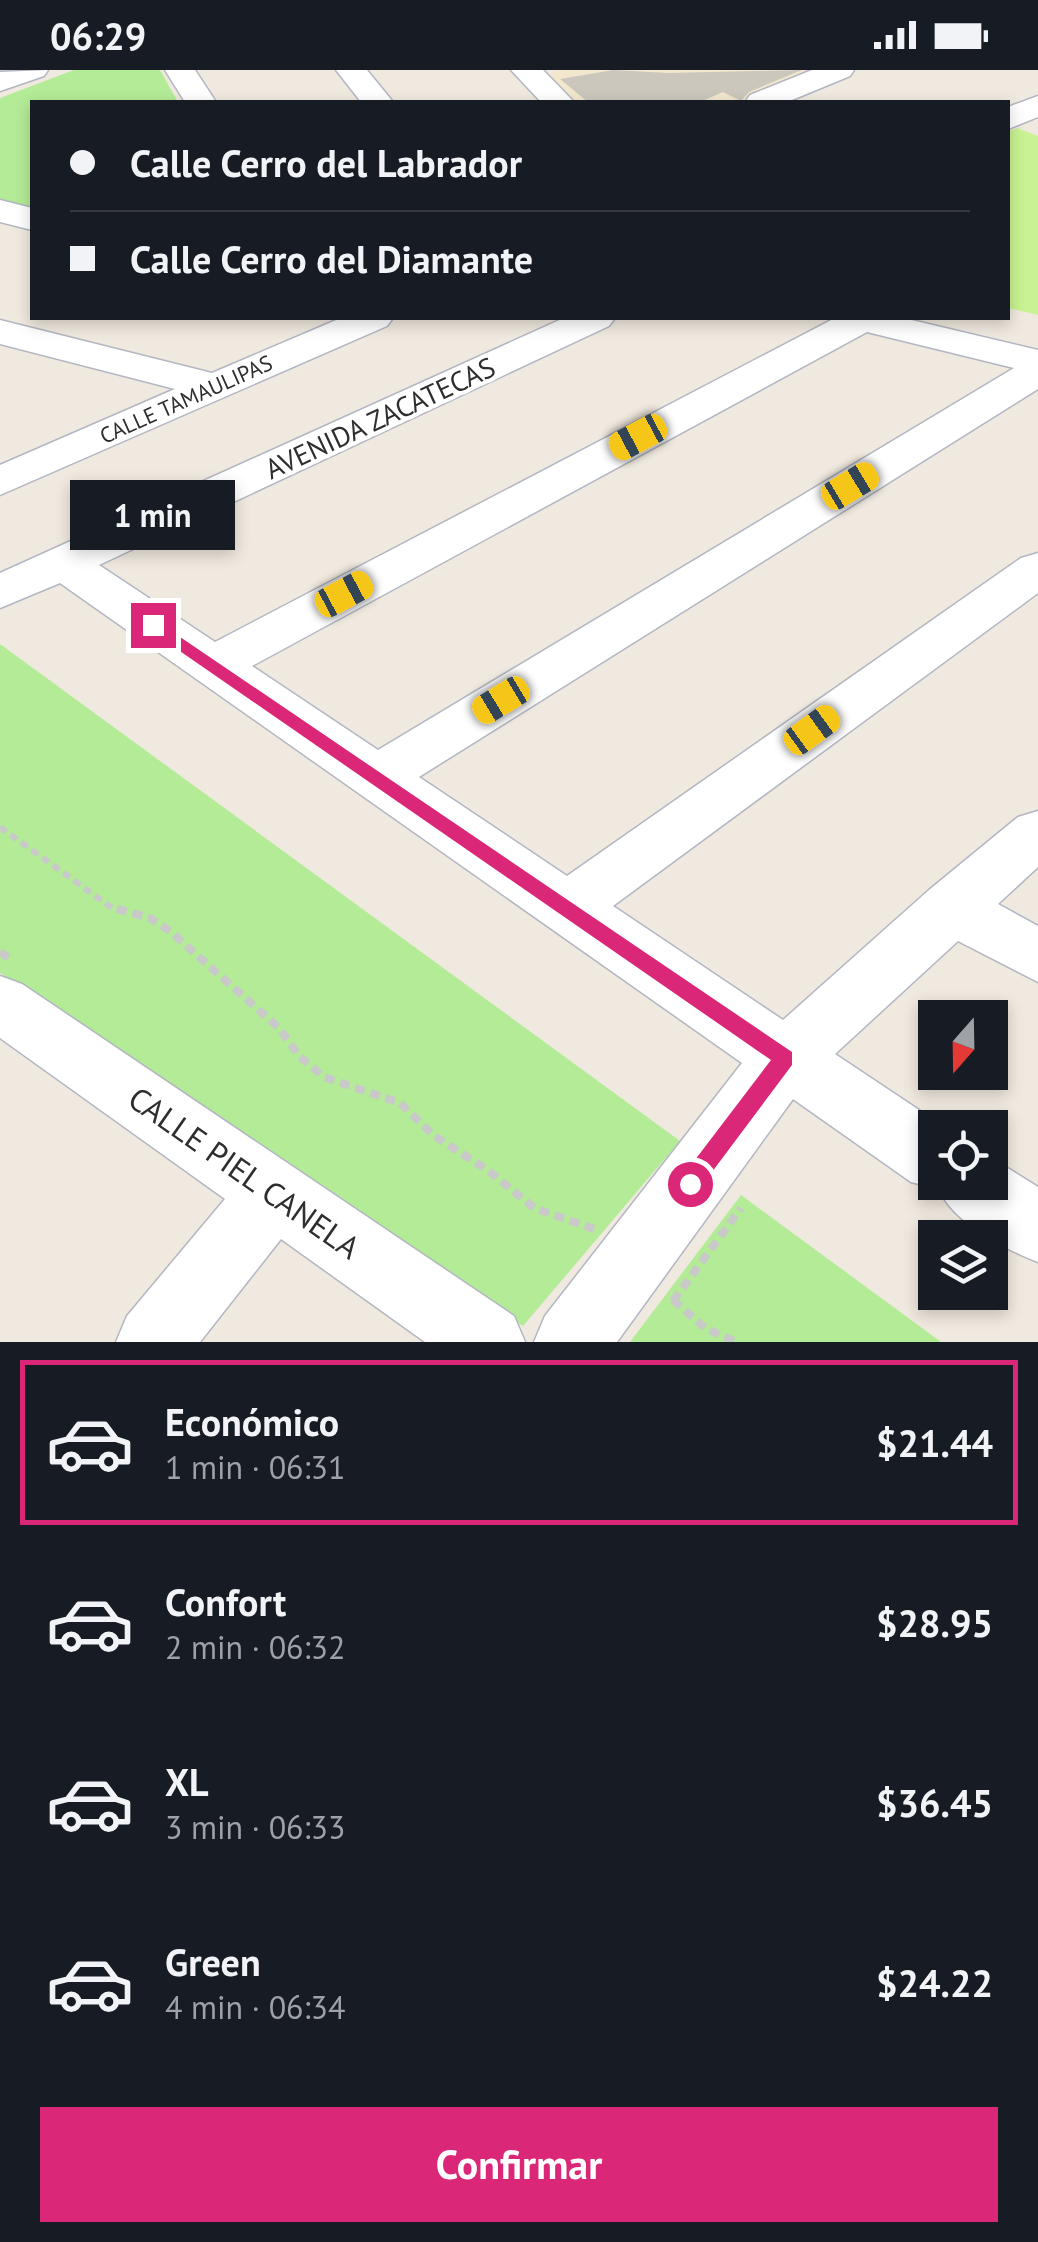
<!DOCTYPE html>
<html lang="es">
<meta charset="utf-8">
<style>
body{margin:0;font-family:"PT Sans",sans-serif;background:#242831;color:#f1f3f6;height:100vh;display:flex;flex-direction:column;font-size:38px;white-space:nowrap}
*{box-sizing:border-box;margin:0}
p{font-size:32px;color:#9ea1a6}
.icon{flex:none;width:55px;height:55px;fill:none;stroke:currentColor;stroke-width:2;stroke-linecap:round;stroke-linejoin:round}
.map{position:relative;height:1272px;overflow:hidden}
.details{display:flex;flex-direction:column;background:#171b24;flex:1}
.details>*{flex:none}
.banner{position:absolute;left:30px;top:30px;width:980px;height:220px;border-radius:0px;box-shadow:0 5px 15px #0003;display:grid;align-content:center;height:220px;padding:0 40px;background:#171b24}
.needle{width:65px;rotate:200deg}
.tools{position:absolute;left:918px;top:930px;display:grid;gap:20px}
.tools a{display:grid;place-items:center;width:90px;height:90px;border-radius:0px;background:#171b24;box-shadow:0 5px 15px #0003;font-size:50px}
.end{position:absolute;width:45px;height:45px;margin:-22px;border:12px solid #db2777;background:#fff;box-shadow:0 0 0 5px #fff}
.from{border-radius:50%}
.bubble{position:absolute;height:70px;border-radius:0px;background:#171b24;box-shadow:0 5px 15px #0003;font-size:32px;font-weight:700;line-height:70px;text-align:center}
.car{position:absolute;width:30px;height:60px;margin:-30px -15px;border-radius:12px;box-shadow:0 0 8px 2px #0007;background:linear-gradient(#f5c518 24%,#345 0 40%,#f5c518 0 76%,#345 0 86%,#f5c518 0)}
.banner b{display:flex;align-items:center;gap:35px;height:95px;font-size:38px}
.banner b+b{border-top:2px solid #363941}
.banner i{width:25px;height:25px;background:#f1f3f6}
ul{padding:18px 0 0;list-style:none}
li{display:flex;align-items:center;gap:30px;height:165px;margin:0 20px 15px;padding:0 20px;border:5px solid transparent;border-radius:0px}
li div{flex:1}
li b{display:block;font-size:38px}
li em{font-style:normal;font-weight:700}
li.current{border-color:#db2777}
li>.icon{width:90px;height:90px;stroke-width:1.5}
.action{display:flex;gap:20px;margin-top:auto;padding:20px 40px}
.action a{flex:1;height:115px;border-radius:0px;background:#db2777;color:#fff;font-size:40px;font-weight:700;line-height:115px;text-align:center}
.status{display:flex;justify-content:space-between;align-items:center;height:70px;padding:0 50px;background:#171b24;direction:ltr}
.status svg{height:28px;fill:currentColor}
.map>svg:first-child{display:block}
.education{fill:#f3e7ce}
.green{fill:#b3eb97}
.pitch{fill:#c9f392}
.building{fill:#cbc7bd}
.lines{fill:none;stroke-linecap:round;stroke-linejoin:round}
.minor-casing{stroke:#b3b6c2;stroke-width:3}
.path-far1{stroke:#c9c9c9;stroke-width:6;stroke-dasharray:8 5;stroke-linecap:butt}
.path{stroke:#c9c9c9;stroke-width:8;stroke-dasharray:10 6;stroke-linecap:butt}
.minor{fill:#fff;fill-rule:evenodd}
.route{fill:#db2777}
.labels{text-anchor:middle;stroke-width:8;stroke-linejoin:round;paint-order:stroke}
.far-street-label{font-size:22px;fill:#2e2e2e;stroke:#fff}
.street-label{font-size:28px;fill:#2e2e2e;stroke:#fff}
.near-street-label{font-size:32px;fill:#2e2e2e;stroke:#fff}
</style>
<div class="status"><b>06:29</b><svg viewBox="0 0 49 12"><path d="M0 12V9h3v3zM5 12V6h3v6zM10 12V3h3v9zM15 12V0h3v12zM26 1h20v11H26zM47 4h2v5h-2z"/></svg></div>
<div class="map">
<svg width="1038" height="1272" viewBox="0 0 1038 1272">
<rect width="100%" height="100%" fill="#f0e9df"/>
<!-- education -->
<path class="education" d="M559,0H814L737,32H577L549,5Z"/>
<!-- green -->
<g class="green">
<path d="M74,0H160L178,32H32V145L0,138V28Z"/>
<path d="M0,574L680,1071L523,1256L0,903Z"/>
<path d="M741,1125L941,1272H630Z"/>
</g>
<!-- pitch -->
<path class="pitch" d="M1017,58L1038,66V245L1008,238V62Z"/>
<!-- building -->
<path class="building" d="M613,0L668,3L802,0L749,22L741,31L723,22L700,32H588L560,9Z"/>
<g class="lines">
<!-- minor casing -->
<g class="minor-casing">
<g id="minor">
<path d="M48,0L44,6L0,21V2Z"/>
<path d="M165,0H195L216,32H185Z"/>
<path d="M336,0H367L393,32H361Z"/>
<path d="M511,0H543L574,32H541Z"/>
<path d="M812,0H854L850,6L787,32H745L750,25Z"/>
<path d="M1038,26V47L1008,59V37Z"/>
<path d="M0,130L32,138V160L0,152Z"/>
<path d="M341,248H393L387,256L0,425V395L175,319L0,274V250L212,303Z"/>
<path d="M564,248H615L609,256L99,495L215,572L835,248H903L1038,280V319L419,707L567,806L1021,488L1038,483V523L613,836L783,950L929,820L1018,747L1038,741V797L998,834L1038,856V912L958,871L835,984L946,1058H935V1112H990V1087L1038,1117V1192C1005,1179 953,1153 939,1119L911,1112L793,1029L617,1272H534L545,1246L742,993L60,513L0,538V503ZM867,262L1014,298L378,680L252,596Z"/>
<path d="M0,906L22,914L514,1246L525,1272H425L281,1169L200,1272H116L127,1246L225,1129L0,968Z"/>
</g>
</g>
<!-- path-far1 -->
<path class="path-far1" d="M0,757L112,838L126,842"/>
<!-- path -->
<g class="path">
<path d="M117,839L150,848L171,862L279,958L299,986L324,1007L400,1033L433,1065L489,1101L534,1138L594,1159"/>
<path d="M0,882L12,890"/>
<path d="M673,1230L705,1258L736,1272"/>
<path d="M673,1231L741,1138"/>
</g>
<!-- minor -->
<use href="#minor" class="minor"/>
</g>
<!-- route -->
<path class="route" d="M148,552H158L792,982V995L697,1122H682V1107L771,990L148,559Z"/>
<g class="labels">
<!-- far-street labels -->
<g class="far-street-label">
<text transform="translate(186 329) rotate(-24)" y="8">CALLE TAMAULIPAS</text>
</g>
<!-- street labels -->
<g class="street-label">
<text transform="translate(380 348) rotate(-25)" y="10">AVENIDA ZACATECAS</text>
</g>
<!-- near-street labels -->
<g class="near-street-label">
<text transform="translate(244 1103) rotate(35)" y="11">CALLE PIEL CANELA</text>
</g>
</g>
</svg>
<div class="tools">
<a><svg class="needle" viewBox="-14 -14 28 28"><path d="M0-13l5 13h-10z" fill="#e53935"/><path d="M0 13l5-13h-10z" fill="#9ea1a6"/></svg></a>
<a><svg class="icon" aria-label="locate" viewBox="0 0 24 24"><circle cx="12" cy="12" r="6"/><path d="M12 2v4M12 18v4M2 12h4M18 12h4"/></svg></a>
<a><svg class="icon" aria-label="layers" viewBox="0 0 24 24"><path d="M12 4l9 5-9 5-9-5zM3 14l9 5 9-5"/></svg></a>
</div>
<i class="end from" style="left:690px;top:1114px"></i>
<i class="end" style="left:153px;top:555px"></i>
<div class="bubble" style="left:70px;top:410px;width:165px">1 min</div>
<i class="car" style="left:638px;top:367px;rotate:242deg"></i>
<i class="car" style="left:850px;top:416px;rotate:59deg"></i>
<i class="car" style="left:344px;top:524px;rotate:62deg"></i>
<i class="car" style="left:501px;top:630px;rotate:239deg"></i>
<i class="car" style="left:812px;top:660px;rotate:54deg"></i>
<div class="banner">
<b><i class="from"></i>Calle Cerro del Labrador</b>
<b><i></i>Calle Cerro del Diamante</b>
</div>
</div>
<section class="details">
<ul>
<li class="current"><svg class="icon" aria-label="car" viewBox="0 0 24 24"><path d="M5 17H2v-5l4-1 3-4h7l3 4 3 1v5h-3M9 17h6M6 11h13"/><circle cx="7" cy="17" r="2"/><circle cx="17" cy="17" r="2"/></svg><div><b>Económico</b><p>1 min · 06:31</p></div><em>$21.44</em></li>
<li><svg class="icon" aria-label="car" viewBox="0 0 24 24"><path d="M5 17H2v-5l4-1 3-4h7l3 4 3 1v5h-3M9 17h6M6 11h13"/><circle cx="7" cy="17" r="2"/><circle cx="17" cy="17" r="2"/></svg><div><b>Confort</b><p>2 min · 06:32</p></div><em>$28.95</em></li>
<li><svg class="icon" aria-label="car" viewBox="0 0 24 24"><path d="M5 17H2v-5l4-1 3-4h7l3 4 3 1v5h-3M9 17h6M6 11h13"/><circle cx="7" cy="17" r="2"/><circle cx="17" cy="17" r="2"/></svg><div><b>XL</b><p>3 min · 06:33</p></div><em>$36.45</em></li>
<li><svg class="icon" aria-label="car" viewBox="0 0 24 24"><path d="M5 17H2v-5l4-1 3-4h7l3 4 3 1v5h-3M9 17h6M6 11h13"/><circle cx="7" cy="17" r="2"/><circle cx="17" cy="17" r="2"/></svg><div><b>Green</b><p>4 min · 06:34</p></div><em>$24.22</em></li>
</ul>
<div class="action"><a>Confirmar</a></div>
</section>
